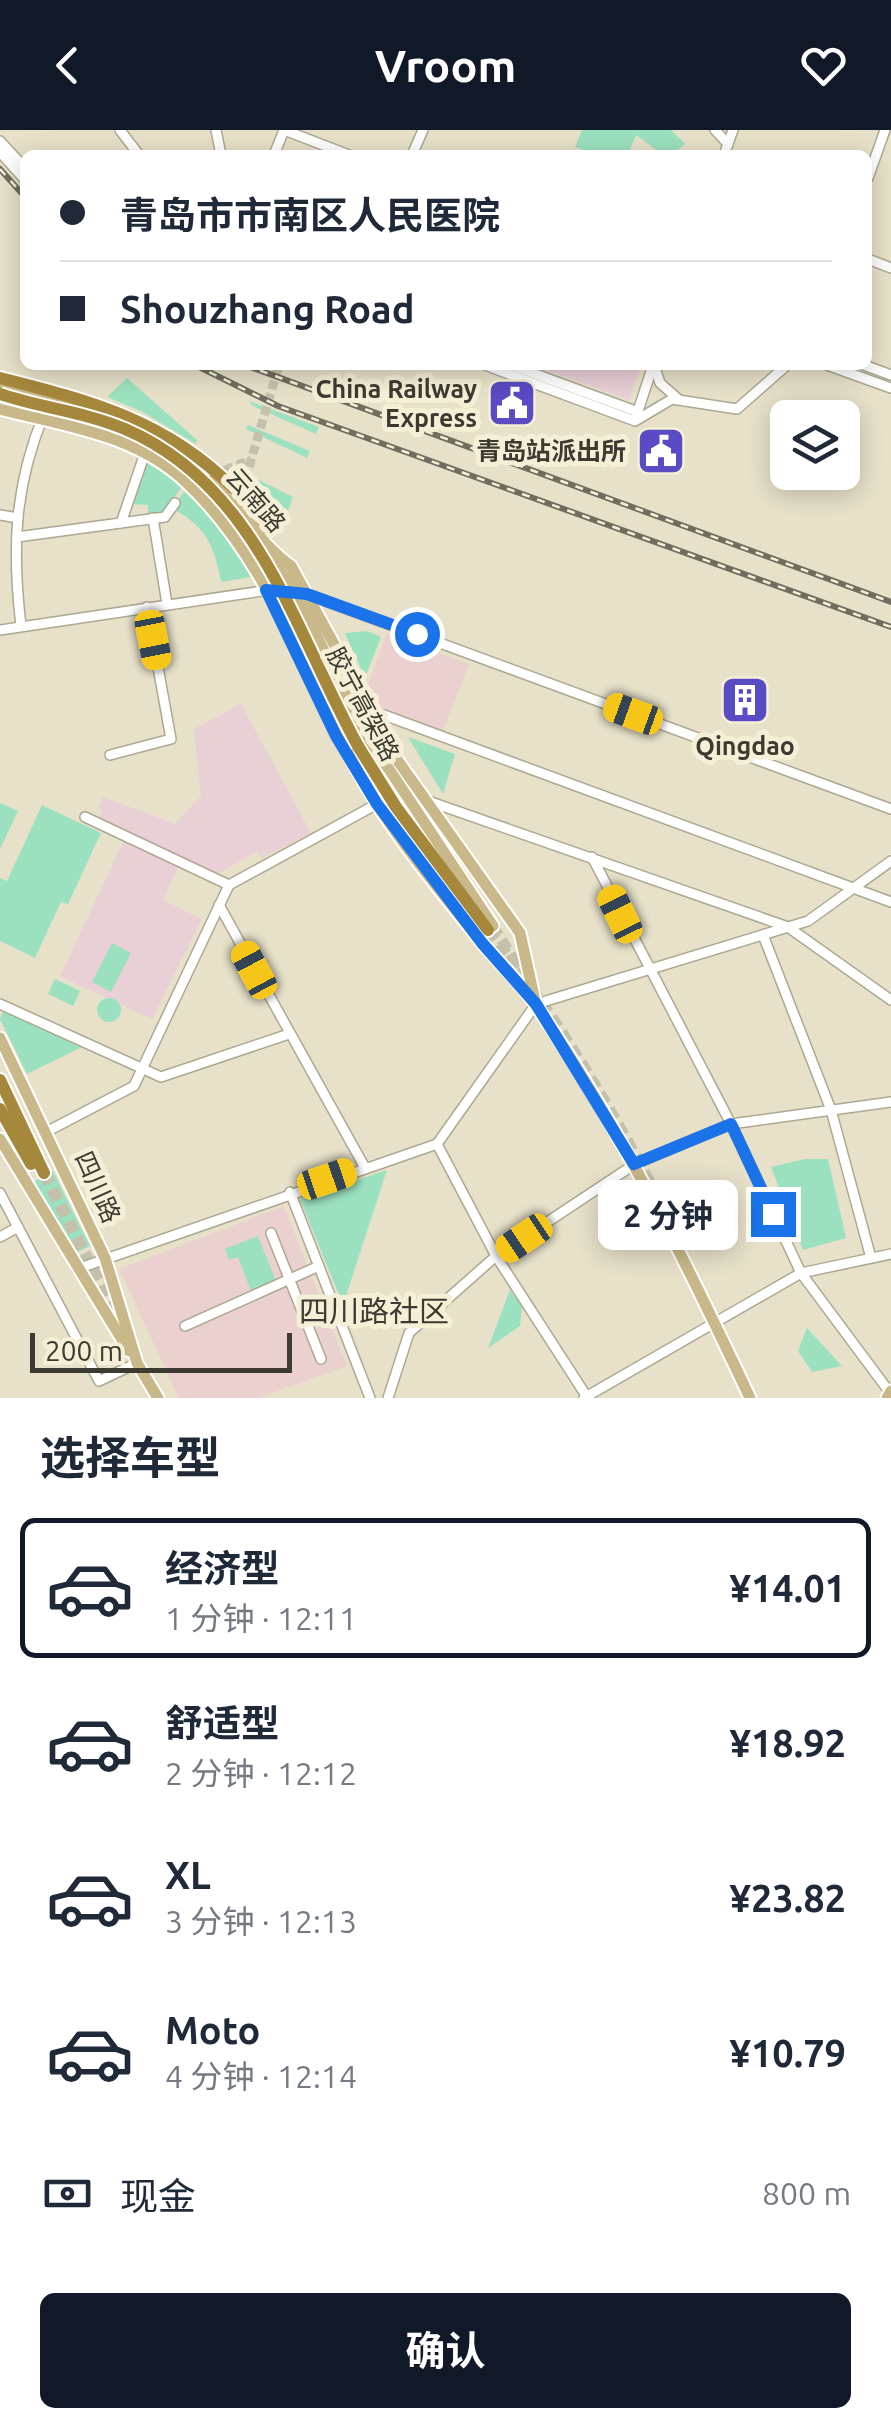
<!DOCTYPE html>
<html lang="zh">
<meta charset="utf-8">
<style>
body{margin:0;font-family:Ubuntu,"Noto Sans SC",sans-serif;background:#f2f2f3;color:#1f2937;height:100vh;display:flex;flex-direction:column;font-size:38px;white-space:nowrap}
*{box-sizing:border-box;margin:0}
p{font-size:32px;color:#747a83}
.icon{flex:none;width:55px;height:55px;fill:none;stroke:currentColor;stroke-width:2;stroke-linecap:round;stroke-linejoin:round}
.map{position:relative;height:1268px;overflow:hidden}
.drawer{display:flex;flex-direction:column;background:#fff;flex:1}
.drawer>*{flex:none}
.top-card{position:absolute;left:20px;top:20px;width:852px;height:220px;border-radius:15px;box-shadow:0 5px 25px #0003;display:grid;align-content:center;height:220px;padding:0 40px;background:#fff}
.controls{position:absolute;left:770px;top:270px;display:grid;gap:20px}
.controls a{display:grid;place-items:center;width:90px;height:90px;border-radius:15px;background:#fff;box-shadow:0 5px 25px #0003;font-size:50px}
.scale{position:absolute;left:30px;bottom:25px;width:262px;box-sizing:border-box;padding-left:10px;border:5px solid #3d3b31;border-top:0;font-size:28px;line-height:35px;white-space:nowrap;color:#3d3b31;-webkit-text-stroke:8px #f4efd6;paint-order:stroke}
.end{position:absolute;width:45px;height:45px;margin:-22px;border:12px solid #1a73e8;background:#fff;box-shadow:0 0 0 5px #fff}
.from{border-radius:50%}
.bubble{position:absolute;height:70px;border-radius:15px;background:#fff;box-shadow:0 5px 25px #0003;font-size:32px;font-weight:700;line-height:70px;text-align:center}
.car{position:absolute;width:30px;height:60px;margin:-30px -15px;border-radius:12px;box-shadow:0 0 8px 2px #0007;background:linear-gradient(#f5c518 24%,#345 0 40%,#f5c518 0 76%,#345 0 86%,#f5c518 0)}
.top-card b{display:flex;align-items:center;gap:35px;height:95px;font-size:38px}
.top-card b+b{border-top:2px solid #e0e1e3}
.top-card i{width:25px;height:25px;background:#1f2937}
ul{padding:0;list-style:none}
li{display:flex;align-items:center;gap:30px;height:140px;margin:0 20px 15px;padding:0 20px;border:5px solid transparent;border-radius:15px}
li div{flex:1}
li b{display:block;font-size:38px}
li em{font-style:normal;font-weight:700}
li.active{border-color:#111827}
li>.icon{width:90px;height:90px;stroke-width:1.5}
h2{padding:0 40px;font-size:45px;line-height:120px}
.pay{display:flex;align-items:center;gap:25px;height:110px;padding:0 40px;font-size:38px}
.pay p{margin-inline-start:auto}
.button{display:flex;gap:20px;margin-top:auto;padding:20px 40px}
.button a{flex:1;height:115px;border-radius:15px;background:#111827;color:#fff;font-size:40px;font-weight:700;line-height:115px;text-align:center}
header{display:flex;justify-content:space-between;align-items:center;height:130px;padding:0 40px;background:#111827;color:#fff;font-size:45px;font-weight:700}
.map>svg:first-child{display:block}
.commercial{fill:#e9cfd6}
.medical{fill:#ead0ce}
.green{fill:#9ce1bf}
.lines{fill:none;stroke-linecap:round;stroke-linejoin:round}
.minor-tunnel{stroke:#c5c0ab;stroke-width:9;stroke-dasharray:9 4.5;stroke-linecap:butt}
.major-tunnel{stroke:#c5c0ab;stroke-width:11;stroke-dasharray:11 5.5;stroke-linecap:butt}
.highway-tunnel{stroke:#c5c0ab;stroke-width:12;stroke-dasharray:12 6;stroke-linecap:butt}
.minor-casing{stroke:#ada891;stroke-width:12}
.major-casing{stroke:#fff;stroke-width:15}
.highway-casing{stroke:#fff;stroke-width:16}
.minor{stroke:#fff;stroke-width:9}
.major{stroke:#c9b889;stroke-width:11}
.highway{stroke:#a5883b;stroke-width:12}
.rail-casing{stroke:#706c5e;stroke-width:6}
.rail{stroke:#f4efd6;stroke-width:2.5;stroke-dasharray:8;stroke-linecap:butt}
.highway-bridge-casing{stroke:#fff;stroke-width:16;stroke-linecap:butt}
.highway-bridge{stroke:#a5883b;stroke-width:12}
.route{stroke:#1a73e8;stroke-width:12}
.labels{text-anchor:middle;stroke-width:10;stroke-linejoin:round;paint-order:stroke}
.poi-label{font-size:25px;font-weight:bold;fill:#3d3b31;stroke:#f4efd6;text-anchor:end}
.street-label{font-size:25px;fill:#3d3b31;stroke:#f4efd6}
.quarter-label{font-size:30px;fill:#3d3b31;stroke:#f4efd6}
</style>
<header><svg class="icon" aria-label="back" viewBox="0 0 24 24"><path d="M15 5l-7 7 7 7"/></svg>Vroom<svg class="icon" aria-label="heart" viewBox="0 0 24 24"><path d="M12 20l-8-8c-3-5 5-10 8-4 3-6 11-1 8 4z"/></svg></header>
<div class="map">
<svg width="891" height="1268" viewBox="0 0 891 1268">
<rect width="100%" height="100%" fill="#e7e1c9"/>
<!-- commercial -->
<g class="commercial">
<path d="M533,235H642L629,270Z"/>
<path d="M241,574L311,703L262,728L257,721L215,746L180,733L163,770L202,789L152,889L60,846L126,706L97,691L102,680L98,678L103,667L175,694L201,666L194,599Z"/>
</g>
<!-- medical -->
<g class="medical">
<path d="M386,504L469,534L443,601L376,576L367,558Z"/>
<path d="M284,1076L347,1236L258,1268H179L119,1139Z"/>
</g>
<!-- green -->
<g class="green">
<path d="M582,0H671L685,14L672,25L659,22L636,5L628,25H599L575,17Z"/>
<path d="M127,248L197,310L196,314L141,281L107,267Z"/>
<path d="M249,271L319,297L316,304L253,276Z"/>
<path d="M248,295L310,321L307,328L246,299Z"/>
<path d="M147,333L183,355L164,383L148,384V375L131,374Z"/>
<path d="M259,350L293,367L288,381L255,360Z"/>
<path d="M186,360L229,404L251,447L221,452C214,415 206,396 171,378Z"/>
<path d="M367,501L381,507L365,548L345,503Z"/>
<path d="M408,607L455,624L443,664Z"/>
<path d="M0,673L18,681L0,719Z"/>
<path d="M42,675L101,703L68,774L61,772L35,828L0,811V748L7,751Z"/>
<path d="M112,813L131,823L111,862L92,852Z"/>
<path d="M55,849L80,861L73,876L48,864Z"/>
<circle cx="109" cy="880" r="12"/>
<path d="M3,881L82,917L27,944L0,889Z"/>
<path d="M805,1029H828L846,1108L803,1120L771,1037Z"/>
<path d="M387,1040L343,1175L300,1069Z"/>
<path d="M53,1041L90,1116L78,1122L33,1052Z"/>
<path d="M258,1106L276,1151L251,1161L238,1127L229,1130L225,1119Z"/>
<path d="M510,1160L522,1177L520,1196L488,1218Z"/>
<path d="M807,1198L842,1236L812,1242L798,1221Z"/>
</g>
<g class="lines">
<!-- minor-tunnel -->
<g class="minor-tunnel">
<path d="M249,337L279,235"/>
<path d="M212,345L251,330"/>
</g>
<!-- major-tunnel -->
<path class="major-tunnel" d="M493,796L525,848"/>
<!-- highway-tunnel -->
<g class="highway-tunnel">
<path d="M488,800C560,892 621,993 673,1099"/>
<path d="M44,1043L122,1197"/>
</g>
<!-- minor casing -->
<g class="minor-casing">
<g id="minor">
<path d="M120,0L139,25"/>
<path d="M216,0L221,25"/>
<path d="M284,0L349,25"/>
<path d="M715,0L728,14"/>
<path d="M0,11L25,38"/>
<path d="M0,22L25,50"/>
<path d="M274,25L284,0"/>
<path d="M412,25L423,0"/>
<path d="M724,25L733,0"/>
<path d="M868,48L885,0"/>
<path d="M868,129L891,138"/>
<path d="M485,235L635,291L672,269L737,279L787,235"/>
<path d="M511,235L638,282"/>
<path d="M827,235L891,258"/>
<path d="M864,235L891,245"/>
<path d="M655,238L660,253L677,268"/>
<path d="M637,284L653,235"/>
<path d="M0,385L18,388"/>
<path d="M153,388L167,474"/>
<path d="M121,393L145,323"/>
<path d="M17,407L165,387L175,373"/>
<path d="M304,463L891,679"/>
<path d="M21,496C12,419 14,357 44,284"/>
<path d="M0,500L269,460"/>
<path d="M372,586L384,585L891,772"/>
<path d="M110,625L171,609L147,477"/>
<path d="M428,671L788,797L891,870"/>
<path d="M85,687L229,755"/>
<path d="M592,727L731,994L801,1143L891,1264"/>
<path d="M219,775L364,1036"/>
<path d="M763,805L831,980L871,1128"/>
<path d="M0,874L161,947L289,904"/>
<path d="M48,1001L134,956L229,755L377,674"/>
<path d="M437,1014L496,1126L587,1267"/>
<path d="M290,1062L370,1268"/>
<path d="M0,1063L99,1251L137,1233"/>
<path d="M271,1103L321,1229"/>
<path d="M0,1107L18,1097"/>
<path d="M77,1139L437,1014L536,874L808,791L891,731"/>
<path d="M185,1196L319,1136"/>
<path d="M388,1268L409,1203L496,1126L635,1034L731,994L891,972"/>
<path d="M584,1268L801,1143L891,1124"/>
</g>
</g>
<!-- major casing -->
<g class="major-casing">
<g id="major">
<path d="M0,255L92,280"/>
<path d="M0,279C65,296 136,304 187,353C277,438 310,566 374,669C405,719 446,768 483,814C501,835 522,854 537,877C621,999 687,1134 750,1268"/>
<path d="M128,294L165,314"/>
<path d="M210,351C240,378 258,412 291,436L398,631L520,803L535,871"/>
<path d="M233,358L257,387L262,407"/>
<path d="M272,428L295,462L363,600L493,796"/>
<path d="M0,908L105,1128L137,1233L158,1268"/>
<path d="M0,1009L129,1221"/>
<path d="M887,1268L891,1261"/>
</g>
</g>
<!-- highway casing -->
<g class="highway-casing">
<g id="highway">
<path d="M0,248C88,270 167,291 233,358"/>
<path d="M358,616L396,677L488,800"/>
<path d="M0,950L44,1043"/>
<path d="M0,979L31,1034"/>
</g>
</g>
<!-- minor -->
<use href="#minor" class="minor"/>
<!-- major -->
<use href="#major" class="major"/>
<!-- highway -->
<use href="#highway" class="highway"/>
<!-- rail casing -->
<g class="rail-casing">
<g id="rail">
<path d="M0,39L25,67"/>
<path d="M195,235L278,276L891,497"/>
<path d="M245,235L891,472"/>
</g>
</g>
<!-- rail -->
<use href="#rail" class="rail"/>
<!-- highway-bridge casing -->
<g class="highway-bridge-casing">
<path id="highway-bridge" d="M0,264C41,278 85,282 125,299C258,356 294,500 358,616"/>
</g>
<!-- highway-bridge -->
<use href="#highway-bridge" class="highway-bridge"/>
</g>
<g class="lines">
<!-- route -->
<path class="route" d="M417,504L307,464L266,460L336,606L377,674L482,813L536,874L634,1034L731,994L773,1084"/>
</g>
<!-- icons -->
<defs>
<g id="civic-square" transform="scale(2.5)"><rect x="-9" y="-9" width="18" height="18" rx="4" fill="#584bc3" stroke="#f4efd6"/><path d="M-.6-6.5H3V-4.5H.6V-3L4-1V1h2V6H-6V1h2V-1L-.6-3ZM-1.2 2.5V6h2.4V2.5Z" fill="#fff"/></g>
<g id="building-square" transform="scale(2.5)"><rect x="-9" y="-9" width="18" height="18" rx="4" fill="#584bc3" stroke="#f4efd6"/><path d="M-4-6H4V6H1V3H-1V6H-4ZM-2.5-4.3h1.7v1.8h-1.7ZM.8-4.3h1.7v1.8H.8ZM-2.5-1h1.7V.8h-1.7ZM.8-1h1.7V.8H.8Z" fill="#fff"/></g>
</defs>
<g fill-rule="evenodd">
<use href="#civic-square" x="512" y="273"/>
<use href="#civic-square" x="661" y="321"/>
<use href="#building-square" x="745" y="570"/>
</g>
<g class="labels">
<!-- poi labels -->
<g class="poi-label">
<text x="477" y="268">China Railway<tspan x="477" dy="29">Express</tspan></text>
<text x="626" y="330">青岛站派出所</text>
<text x="745" y="625" text-anchor="middle">Qingdao</text>
</g>
<!-- street labels -->
<g class="street-label">
<text transform="translate(256 370) rotate(49)" y="9">云南路</text>
<text transform="translate(363 574) rotate(62)" y="9">胶宁高架路</text>
<text transform="translate(98 1057) rotate(66)" y="9">四川路</text>
</g>
<!-- quarter labels -->
<g class="quarter-label">
<text x="374" y="1192">四川路社区</text>
</g>
</g>
</svg>
<div class="controls">
<a><svg class="icon" aria-label="layers" viewBox="0 0 24 24"><path d="M12 4l9 5-9 5-9-5zM3 14l9 5 9-5"/></svg></a>
</div>
<div class="scale">200 m</div>
<i class="end from" style="left:417px;top:504px"></i>
<i class="end" style="left:773px;top:1084px"></i>
<div class="bubble" style="left:598px;top:1050px;width:140px">2 分钟</div>
<i class="car" style="left:153px;top:510px;rotate:169deg"></i>
<i class="car" style="left:633px;top:584px;rotate:290deg"></i>
<i class="car" style="left:620px;top:784px;rotate:334deg"></i>
<i class="car" style="left:254px;top:840px;rotate:332deg"></i>
<i class="car" style="left:327px;top:1049px;rotate:71deg"></i>
<i class="car" style="left:524px;top:1108px;rotate:236deg"></i>
<div class="top-card">
<b><i class="from"></i>青岛市市南区人民医院</b>
<b><i></i>Shouzhang Road</b>
</div>
</div>
<section class="drawer">
<h2>选择车型</h2>
<ul>
<li class="active"><svg class="icon" aria-label="car" viewBox="0 0 24 24"><path d="M5 17H2v-5l4-1 3-4h7l3 4 3 1v5h-3M9 17h6M6 11h13"/><circle cx="7" cy="17" r="2"/><circle cx="17" cy="17" r="2"/></svg><div><b>经济型</b><p>1 分钟 · 12:11</p></div><em>¥14.01</em></li>
<li><svg class="icon" aria-label="car" viewBox="0 0 24 24"><path d="M5 17H2v-5l4-1 3-4h7l3 4 3 1v5h-3M9 17h6M6 11h13"/><circle cx="7" cy="17" r="2"/><circle cx="17" cy="17" r="2"/></svg><div><b>舒适型</b><p>2 分钟 · 12:12</p></div><em>¥18.92</em></li>
<li><svg class="icon" aria-label="car" viewBox="0 0 24 24"><path d="M5 17H2v-5l4-1 3-4h7l3 4 3 1v5h-3M9 17h6M6 11h13"/><circle cx="7" cy="17" r="2"/><circle cx="17" cy="17" r="2"/></svg><div><b>XL</b><p>3 分钟 · 12:13</p></div><em>¥23.82</em></li>
<li><svg class="icon" aria-label="car" viewBox="0 0 24 24"><path d="M5 17H2v-5l4-1 3-4h7l3 4 3 1v5h-3M9 17h6M6 11h13"/><circle cx="7" cy="17" r="2"/><circle cx="17" cy="17" r="2"/></svg><div><b>Moto</b><p>4 分钟 · 12:14</p></div><em>¥10.79</em></li>
</ul>
<div class="pay"><svg class="icon" aria-label="cash" viewBox="0 0 24 24"><path d="M3 7h18v10H3z"/><circle cx="12" cy="12" r="2"/></svg>现金<p>800 m</p></div>
<div class="button"><a>确认</a></div>
</section>
